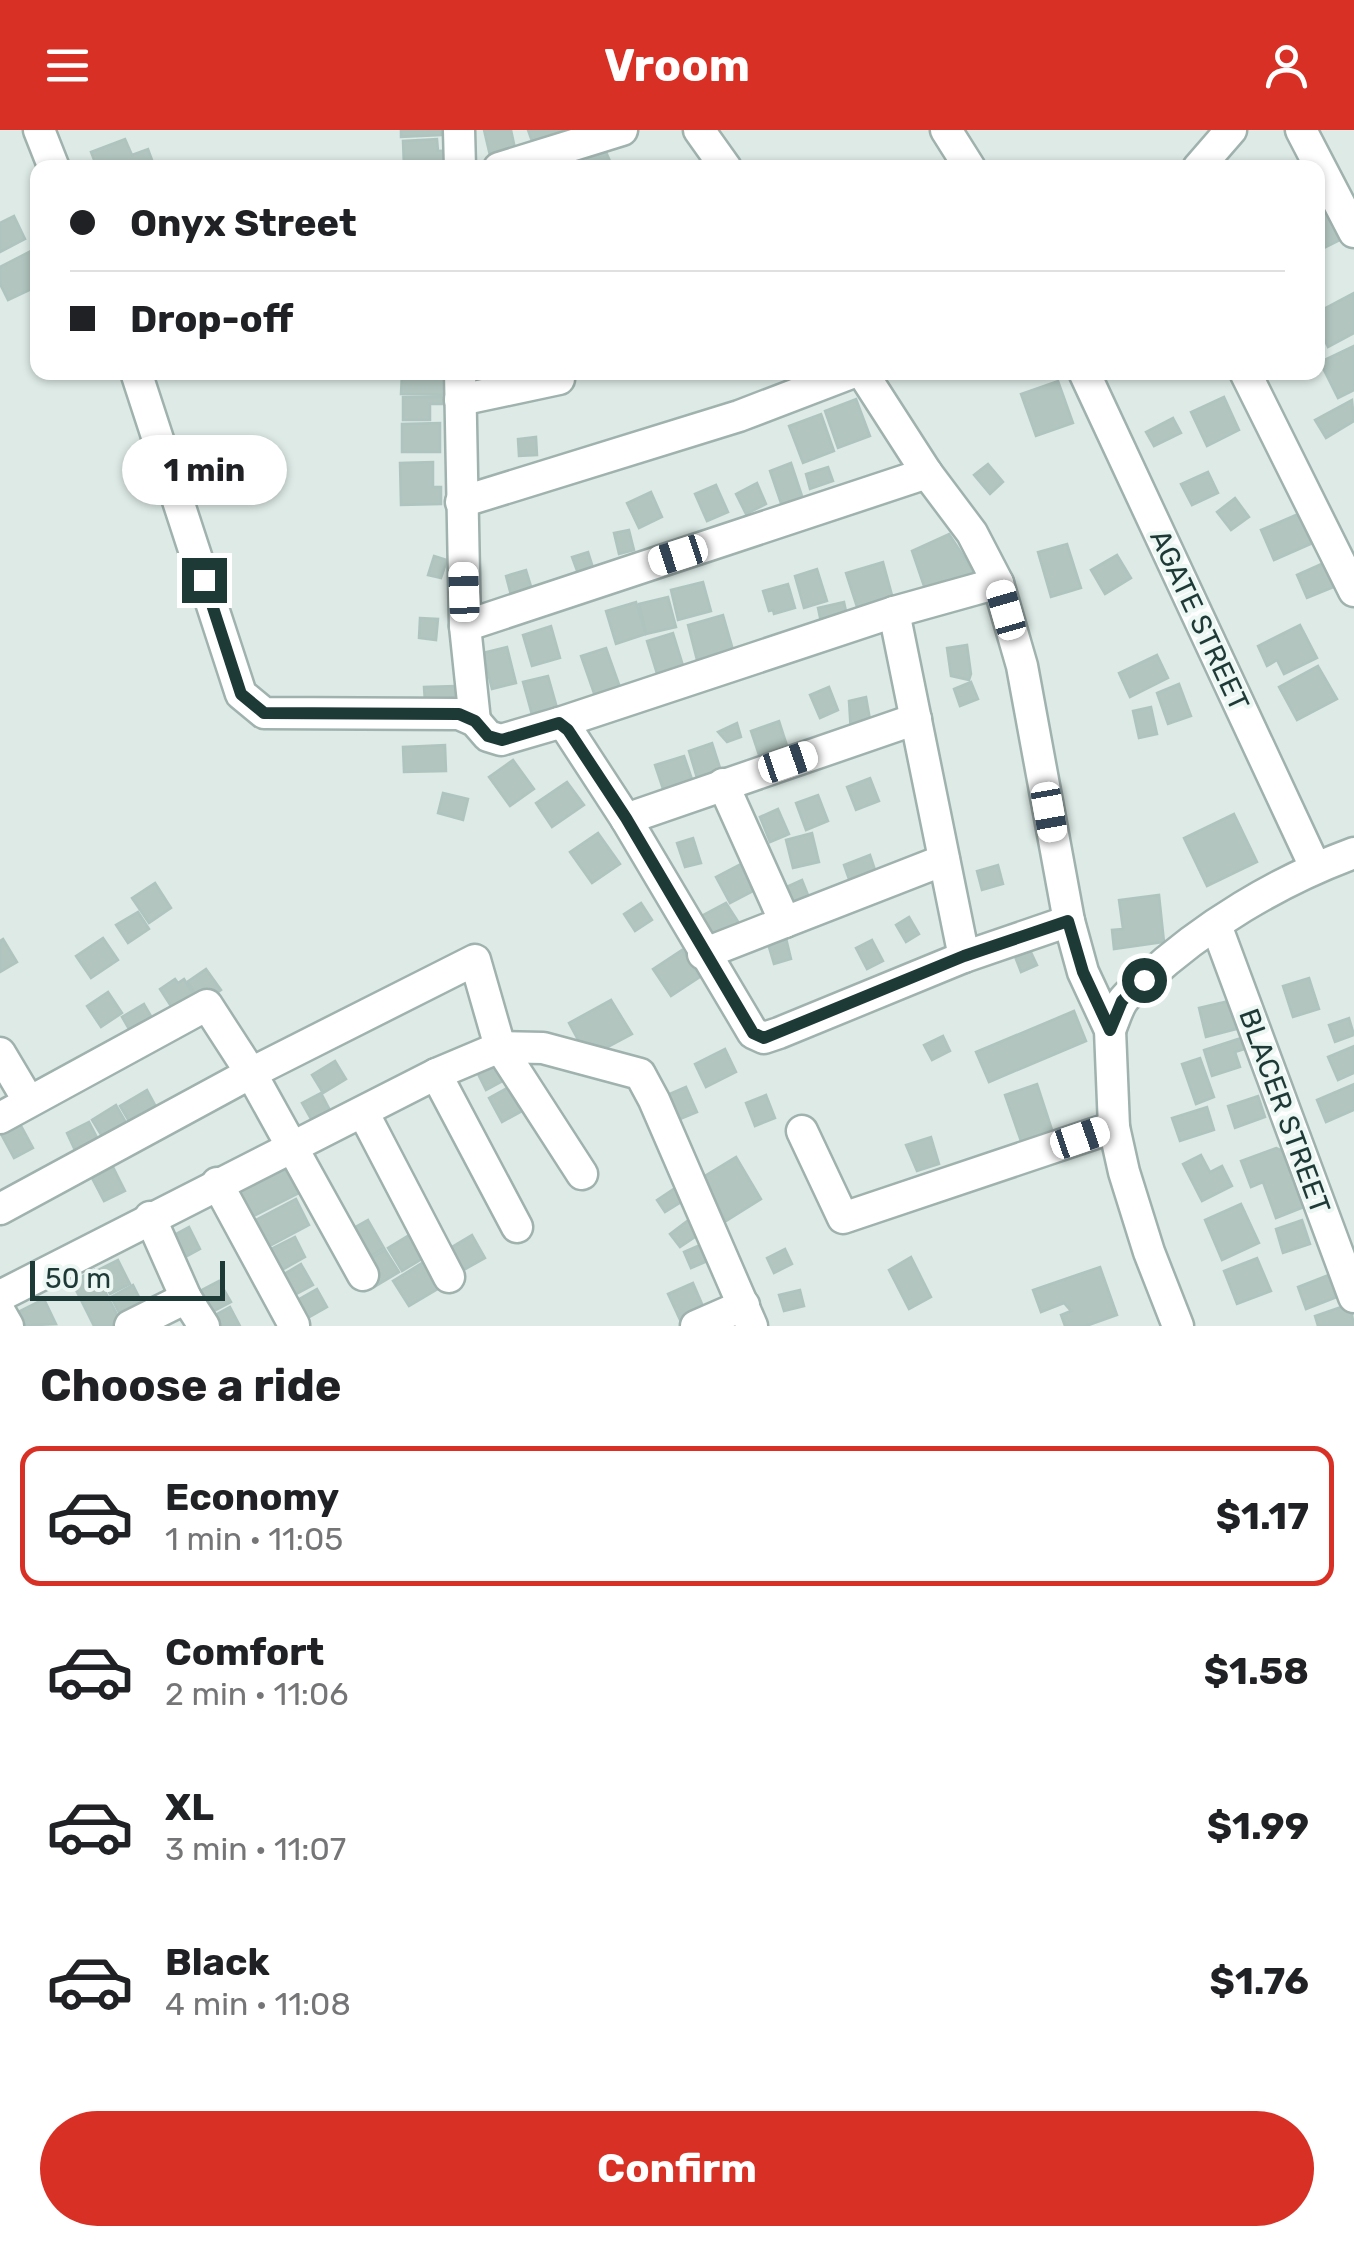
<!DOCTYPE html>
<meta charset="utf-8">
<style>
body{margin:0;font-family:Rubik,sans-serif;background:#f6f6f6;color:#202124;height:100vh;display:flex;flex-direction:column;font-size:38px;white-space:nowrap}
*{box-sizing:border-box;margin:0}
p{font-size:32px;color:#757577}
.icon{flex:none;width:55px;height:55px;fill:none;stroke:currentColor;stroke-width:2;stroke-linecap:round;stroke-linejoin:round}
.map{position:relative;height:1196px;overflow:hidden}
.details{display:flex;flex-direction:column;background:#fff;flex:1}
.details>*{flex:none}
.banner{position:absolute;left:30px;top:30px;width:1295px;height:220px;border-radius:20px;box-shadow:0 2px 8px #0004;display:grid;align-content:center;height:220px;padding:0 40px;background:#fff}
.scale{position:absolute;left:30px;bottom:25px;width:195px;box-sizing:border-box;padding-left:10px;border:5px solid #1e3a36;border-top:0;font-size:28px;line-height:35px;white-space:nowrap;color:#1e3a36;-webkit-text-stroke:8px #edf7f3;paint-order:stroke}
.end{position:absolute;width:45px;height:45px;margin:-22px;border:12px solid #1e3a36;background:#fff;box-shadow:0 0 0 5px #fff}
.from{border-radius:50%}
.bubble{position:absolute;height:70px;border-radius:35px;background:#fff;box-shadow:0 2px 8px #0004;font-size:32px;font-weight:700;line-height:70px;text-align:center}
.car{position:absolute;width:30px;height:60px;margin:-30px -15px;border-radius:12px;box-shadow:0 0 8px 2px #0007;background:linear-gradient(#fff 24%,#345 0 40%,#fff 0 76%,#345 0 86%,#fff 0)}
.banner b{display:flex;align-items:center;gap:35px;height:95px;font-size:38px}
.banner b+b{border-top:2px solid #e0e0e0}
.banner i{width:25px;height:25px;background:#202124}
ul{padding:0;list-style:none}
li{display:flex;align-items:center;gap:30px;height:140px;margin:0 20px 15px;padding:0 20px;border:5px solid transparent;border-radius:20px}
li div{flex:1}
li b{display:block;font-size:38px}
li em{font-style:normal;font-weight:700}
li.current{border-color:#d93025}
li>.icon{width:90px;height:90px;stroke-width:1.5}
h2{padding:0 40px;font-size:45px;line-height:120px}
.cta{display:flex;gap:20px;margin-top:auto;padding:20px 40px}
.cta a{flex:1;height:115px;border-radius:60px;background:#d93025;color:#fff;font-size:40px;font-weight:700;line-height:115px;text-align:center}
header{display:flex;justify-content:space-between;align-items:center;height:130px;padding:0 40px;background:#d93025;color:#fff;font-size:45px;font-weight:700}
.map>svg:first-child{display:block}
.building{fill:#b2c5bf;stroke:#afc4be;stroke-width:2.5}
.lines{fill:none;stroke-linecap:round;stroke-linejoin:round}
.minor-casing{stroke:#a0b2ae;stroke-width:35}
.tertiary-casing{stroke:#a0b2ae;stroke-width:35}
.minor{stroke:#fff;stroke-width:30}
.tertiary{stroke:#fff;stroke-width:30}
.route{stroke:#1e3a36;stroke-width:12}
.labels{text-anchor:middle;stroke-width:8;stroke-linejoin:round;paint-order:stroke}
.street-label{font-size:28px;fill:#1e3a36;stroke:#edf7f3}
</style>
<header><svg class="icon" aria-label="menu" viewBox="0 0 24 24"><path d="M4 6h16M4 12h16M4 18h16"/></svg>Vroom<svg class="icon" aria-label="person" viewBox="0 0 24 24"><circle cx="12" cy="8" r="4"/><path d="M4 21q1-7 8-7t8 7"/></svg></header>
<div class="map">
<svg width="1354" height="1196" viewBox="0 0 1354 1196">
<rect width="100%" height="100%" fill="#ddeae6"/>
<!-- building -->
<g class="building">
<path d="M401,0H441V5L401,7Z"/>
<path d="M484,0H511L516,23L492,34Z"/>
<path d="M528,0H580L534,17Z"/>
<path d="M125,9L132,25L148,19L155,38H89L96,35L91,22Z"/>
<path d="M437,9L438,21L454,20L455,36L404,38L403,11Z"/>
<path d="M603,15L613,38H591L584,24Z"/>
<path d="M1326,71L1344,108L1318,121V75Z"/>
<path d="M14,86L25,109L0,122V93Z"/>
<path d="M31,121L38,133V156L8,170L0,154V137Z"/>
<path d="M1354,163V203L1328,217L1318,196V182Z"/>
<path d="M1354,216V260L1338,268L1320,232Z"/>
<path d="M402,242H449V265L401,264Z"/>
<path d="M1058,251L1073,293L1036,306L1021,264Z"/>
<path d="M403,267H449V274H430V290H403Z"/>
<path d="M1224,267L1239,300L1207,316L1191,282Z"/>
<path d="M856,269L870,306L838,318L825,281Z"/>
<path d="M1352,270L1354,291L1326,308L1315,290Z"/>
<path d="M821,284L834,321L803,333L789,296Z"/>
<path d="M1173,288L1181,303L1154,316L1146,302Z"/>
<path d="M440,293V322H402V294Z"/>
<path d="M536,307L537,325L519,326L518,309Z"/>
<path d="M433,332V357H441V374L401,375L400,333Z"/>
<path d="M791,333L804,372L783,379L770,341Z"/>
<path d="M988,334L1003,352L990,364L974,345Z"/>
<path d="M828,337L833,351L810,359L806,344Z"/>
<path d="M1208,342L1218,363L1192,375L1181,354Z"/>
<path d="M757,353L766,374L746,384L736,364Z"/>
<path d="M716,355L728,382L707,391L695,364Z"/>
<path d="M651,362L662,387L639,398L627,373Z"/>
<path d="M1235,368L1249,387L1231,400L1217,382Z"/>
<path d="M1303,382L1315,412L1274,430L1261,400Z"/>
<path d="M629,400L634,420L619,424L614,403Z"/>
<path d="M949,404L977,447L926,462L912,421Z"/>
<path d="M1067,414L1081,458L1051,467L1038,422Z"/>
<path d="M588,422L595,444L580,449L572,427Z"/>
<path d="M1117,425L1131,448L1105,464L1091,440Z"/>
<path d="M434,426L447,430L441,448L428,445Z"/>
<path d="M883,432L893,469L858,480L846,443Z"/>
<path d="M1326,432L1336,456L1307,468L1297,445Z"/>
<path d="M817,439L827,471L804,478L795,446Z"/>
<path d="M526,440L533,463L512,469L506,446Z"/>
<path d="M703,452L711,481L678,490L671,460Z"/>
<path d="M788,454L795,478L774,484L773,480L769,481L763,461Z"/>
<path d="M668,467L676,497L646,504L639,474Z"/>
<path d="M636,472L646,504L616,514L606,481Z"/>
<path d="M844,472L849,495L821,492L818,478Z"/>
<path d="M723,485L733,520L697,530L688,495Z"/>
<path d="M420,488L438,489L436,510L419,508Z"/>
<path d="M1300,495L1317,528L1284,544L1277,530L1267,536L1258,516Z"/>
<path d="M551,496L560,528L532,536L523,505Z"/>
<path d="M673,503L684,539L658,547L647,511Z"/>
<path d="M967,515L971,544L969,550L951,546L947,518Z"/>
<path d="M507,517L516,553L492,559L483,523Z"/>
<path d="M606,518L621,560L596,569L581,526Z"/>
<path d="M1157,525L1168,548L1130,567L1119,543Z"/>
<path d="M1318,536L1337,569L1297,590L1279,557Z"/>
<path d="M548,546L559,585L534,592L523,552Z"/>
<path d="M971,552L978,569L960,576L954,559Z"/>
<path d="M1179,554L1191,586L1168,594L1157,563Z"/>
<path d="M455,556V572L425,573L424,557Z"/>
<path d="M829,557L838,580L820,588L810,565Z"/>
<path d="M866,567L872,601L851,604L849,571Z"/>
<path d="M1151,577L1157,604L1139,608L1133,581Z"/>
<path d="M779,591L789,622L761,631L751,601Z"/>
<path d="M737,593L741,607L727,612L718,602Z"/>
<path d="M712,613L721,641L697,648L689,621Z"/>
<path d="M445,615L446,641L404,642L403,617Z"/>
<path d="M684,626L694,655L665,665L655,635Z"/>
<path d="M513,630L534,659L510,676L489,647Z"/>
<path d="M870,648L879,671L856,680L847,657Z"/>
<path d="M567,652L584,675L552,697L536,673Z"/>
<path d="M443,663L468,669L463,690L438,683Z"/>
<path d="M818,665L828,691L806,700L796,673Z"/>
<path d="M778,679L789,704L770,712L760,687Z"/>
<path d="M1234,684L1257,732L1207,756L1184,708Z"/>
<path d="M598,703L620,734L592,753L570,722Z"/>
<path d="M812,703L819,732L793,738L786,710Z"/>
<path d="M693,708L701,733L685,737L677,713Z"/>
<path d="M870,725L878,749L852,758L844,735Z"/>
<path d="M743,733L757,759L730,773L716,747Z"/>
<path d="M998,735L1003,754L982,760L977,741Z"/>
<path d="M802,750L812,775L790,784L780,760Z"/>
<path d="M155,753L171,778L149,793L132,768Z"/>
<path d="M1159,765L1164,812L1114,819L1112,800L1123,799L1119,770Z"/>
<path d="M641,773L652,790L635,801L624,784Z"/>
<path d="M726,773L746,804L712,819L694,790Z"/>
<path d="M138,782L149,799L128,813L116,795Z"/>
<path d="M909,787L919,804L906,812L896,795Z"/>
<path d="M785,804L791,829L774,834L766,807Z"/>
<path d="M103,808L118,830L91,848L76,826Z"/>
<path d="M3,809L17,832L0,842V811Z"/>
<path d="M872,810L883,831L867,839L856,818Z"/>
<path d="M1029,818L1037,835L1021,842L1014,824Z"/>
<path d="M682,820L700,847L671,866L653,839Z"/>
<path d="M206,839L221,860L202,873L187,852Z"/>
<path d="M1309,848L1319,879L1293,887L1283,856Z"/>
<path d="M175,849L178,853L184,849L199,873L178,887L160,859Z"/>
<path d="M108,862L122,883L101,897L87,876Z"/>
<path d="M611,870L632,904L604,919H583L569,893Z"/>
<path d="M1233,870L1240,898L1206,907L1199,878Z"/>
<path d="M144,874L159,900L137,913L122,887Z"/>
<path d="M1074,881L1086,911L989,952L976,922Z"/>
<path d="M1349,888L1354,905L1335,912L1329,895Z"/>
<path d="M1250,905L1254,916L1235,922L1240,937L1212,946L1204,920Z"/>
<path d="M943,906L950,921L932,930L924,915Z"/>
<path d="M1354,916V943L1338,950L1328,927Z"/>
<path d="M725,919L736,942L706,957L695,934Z"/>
<path d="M503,926L514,945L486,960L476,940Z"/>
<path d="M1200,928L1214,967L1196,974L1182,934Z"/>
<path d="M335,931L346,949L323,963L312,945Z"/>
<path d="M520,951L533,975L502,992L489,968Z"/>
<path d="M1037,954L1054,1006L1023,1017L1005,965Z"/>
<path d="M1354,954V980L1326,992L1317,970Z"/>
<path d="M686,957L697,982L675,991L665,966Z"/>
<path d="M147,960L162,988L136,1003L120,976Z"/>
<path d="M321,963L333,986L315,996L302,973Z"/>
<path d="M766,965L775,988L755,996L746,973Z"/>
<path d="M1258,966L1265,987L1235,998L1228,976Z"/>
<path d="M116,975L132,1003L108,1016L92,990Z"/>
<path d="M1207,977L1214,1000L1180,1011L1172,988Z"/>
<path d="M19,992L33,1018L14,1028L0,1002Z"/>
<path d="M89,992L103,1019L80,1031L67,1003Z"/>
<path d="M931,1007L939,1034L917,1041L906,1015Z"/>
<path d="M1276,1018L1289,1024L1309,1075L1276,1088L1263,1052L1251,1057L1241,1031Z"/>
<path d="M1201,1025L1210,1042L1222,1036L1232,1056L1202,1071L1183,1034Z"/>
<path d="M736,1027L761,1069L726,1091L700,1049Z"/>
<path d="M291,1034L305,1060L246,1090L233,1064Z"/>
<path d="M112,1035L125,1061L104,1071L91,1046Z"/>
<path d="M681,1054L689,1067L665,1082L657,1070Z"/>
<path d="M296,1069L309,1095L260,1121L246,1095Z"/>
<path d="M1241,1074L1259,1113L1222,1130L1205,1090Z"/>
<path d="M691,1088L701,1103L680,1117L670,1104Z"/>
<path d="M368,1090L384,1118L359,1133L343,1104Z"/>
<path d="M1302,1090L1310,1114L1283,1123L1276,1099Z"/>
<path d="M189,1097L200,1119L176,1132L165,1110Z"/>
<path d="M411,1104L425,1127L402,1141L388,1118Z"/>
<path d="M472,1105L485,1128L460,1142L447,1120Z"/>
<path d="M295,1107L305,1127L273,1145L263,1123Z"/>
<path d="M705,1113L712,1129L691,1138L684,1122Z"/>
<path d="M785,1119L792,1134L774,1143L767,1128Z"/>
<path d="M385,1120L399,1142L374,1157L360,1135Z"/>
<path d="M911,1127L931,1167L909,1179L889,1140Z"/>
<path d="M430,1128L446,1154L409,1176L393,1151Z"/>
<path d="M1257,1128L1271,1161L1237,1174L1224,1141Z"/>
<path d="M118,1130L130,1154L110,1164L98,1140Z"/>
<path d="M301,1134L313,1155L285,1170L274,1150Z"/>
<path d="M1100,1137L1117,1185L1086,1196H1065L1061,1185L1071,1181L1064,1173L1041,1182L1033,1160Z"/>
<path d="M94,1140L123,1196H94L72,1152Z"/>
<path d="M1334,1143L1342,1165L1306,1179L1298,1157Z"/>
<path d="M219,1151L231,1172L210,1183L198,1162Z"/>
<path d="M693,1153L706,1183L682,1194L668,1164Z"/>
<path d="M133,1155L148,1185L126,1196L111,1167Z"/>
<path d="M317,1159L327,1177L297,1194L287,1176Z"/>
<path d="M800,1160L804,1176L784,1181L779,1165Z"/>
<path d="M44,1169L56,1194L17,1196L12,1185Z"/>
<path d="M1350,1174L1354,1196H1318L1315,1186Z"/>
<path d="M230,1177L240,1196H212L208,1189Z"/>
</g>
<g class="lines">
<!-- minor casing -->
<g class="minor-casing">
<g id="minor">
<path d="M459,0L460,38"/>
<path d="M699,0L726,38"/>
<path d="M946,0L970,38"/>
<path d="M1301,0L1354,102"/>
<path d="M499,38L622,0"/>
<path d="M1198,38L1231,0"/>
<path d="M460,242L465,496L475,591"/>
<path d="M862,242L927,343L972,403L998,453L1022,536L1069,791"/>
<path d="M1084,242L1315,737"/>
<path d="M1245,242L1354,461"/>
<path d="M460,270L559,249"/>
<path d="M461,372L739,286L854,242"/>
<path d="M894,482L964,827"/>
<path d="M465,496L927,343"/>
<path d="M559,593L894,482L998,453"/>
<path d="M723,654L785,792"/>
<path d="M626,689L916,589"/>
<path d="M1216,795L1354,1167"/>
<path d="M703,824L944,730"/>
<path d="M0,923L28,970"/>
<path d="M436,944L517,1097"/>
<path d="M363,982L449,1147"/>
<path d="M0,988L207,875L251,943L363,1145"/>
<path d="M802,1001L843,1088L1114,997"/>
<path d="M217,1053L294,1195"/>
<path d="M0,1079L251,943L475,830L500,917L582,1044"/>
<path d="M150,1087L186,1168L204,1196"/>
<path d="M0,1166L436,944L500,917L543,918L640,944L654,970L752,1196"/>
<path d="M0,1182L8,1196"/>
<path d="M130,1196L186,1168"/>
<path d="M696,1196L744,1175"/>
</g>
</g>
<!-- tertiary casing -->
<g class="tertiary-casing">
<g id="tertiary">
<path d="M39,0L54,38"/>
<path d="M136,242L241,564L264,583L459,584L475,591L488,606L501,610L559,593L568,600L626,689L753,903L764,908L779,903L964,827L1069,791L1083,842L1110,900L1114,997L1124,1042L1149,1122L1178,1196"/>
<path d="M1110,900C1114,891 1117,880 1122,872C1127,864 1137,857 1144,851C1203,796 1278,751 1354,723"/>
</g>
</g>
<!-- minor -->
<use href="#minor" class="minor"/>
<!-- tertiary -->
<use href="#tertiary" class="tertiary"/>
</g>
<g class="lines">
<!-- route -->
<path class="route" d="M204,450L241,564L264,583L459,584L475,591L488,606L502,610L559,593L568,600L626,688L753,903L764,908L964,826L1068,791L1083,842L1110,900L1122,871L1144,850"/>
</g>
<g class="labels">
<!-- street labels -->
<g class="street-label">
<text transform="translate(1200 490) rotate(65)" y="10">AGATE STREET</text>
<text transform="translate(1285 981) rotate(70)" y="10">BLACER STREET</text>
</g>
</g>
</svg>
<div class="scale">50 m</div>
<i class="end from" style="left:1144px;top:850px"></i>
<i class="end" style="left:204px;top:450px"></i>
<div class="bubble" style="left:122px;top:305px;width:165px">1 min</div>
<i class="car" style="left:678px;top:425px;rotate:252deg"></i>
<i class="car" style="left:464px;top:462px;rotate:358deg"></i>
<i class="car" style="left:1006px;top:480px;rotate:344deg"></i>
<i class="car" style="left:788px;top:632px;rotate:71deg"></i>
<i class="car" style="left:1049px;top:682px;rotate:170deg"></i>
<i class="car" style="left:1080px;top:1008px;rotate:71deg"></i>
<div class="banner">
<b><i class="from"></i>Onyx Street</b>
<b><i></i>Drop-off</b>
</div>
</div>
<section class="details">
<h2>Choose a ride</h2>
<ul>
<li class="current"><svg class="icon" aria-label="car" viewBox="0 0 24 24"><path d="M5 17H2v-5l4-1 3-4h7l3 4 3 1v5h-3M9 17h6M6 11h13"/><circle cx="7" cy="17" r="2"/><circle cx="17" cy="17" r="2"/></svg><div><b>Economy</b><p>1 min · 11:05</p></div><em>$1.17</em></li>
<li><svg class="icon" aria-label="car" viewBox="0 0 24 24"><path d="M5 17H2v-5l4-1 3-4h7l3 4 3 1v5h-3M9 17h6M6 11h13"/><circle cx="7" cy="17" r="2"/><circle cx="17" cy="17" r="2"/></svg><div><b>Comfort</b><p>2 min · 11:06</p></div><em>$1.58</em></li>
<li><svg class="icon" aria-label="car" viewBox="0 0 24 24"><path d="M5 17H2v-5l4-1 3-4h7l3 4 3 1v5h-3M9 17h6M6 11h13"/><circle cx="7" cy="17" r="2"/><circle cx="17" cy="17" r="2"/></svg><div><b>XL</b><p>3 min · 11:07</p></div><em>$1.99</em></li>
<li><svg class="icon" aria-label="car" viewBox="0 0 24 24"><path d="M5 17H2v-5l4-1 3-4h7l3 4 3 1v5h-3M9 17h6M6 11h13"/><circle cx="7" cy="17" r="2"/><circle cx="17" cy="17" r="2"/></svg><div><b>Black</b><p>4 min · 11:08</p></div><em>$1.76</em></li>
</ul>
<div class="cta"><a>Confirm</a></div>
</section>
